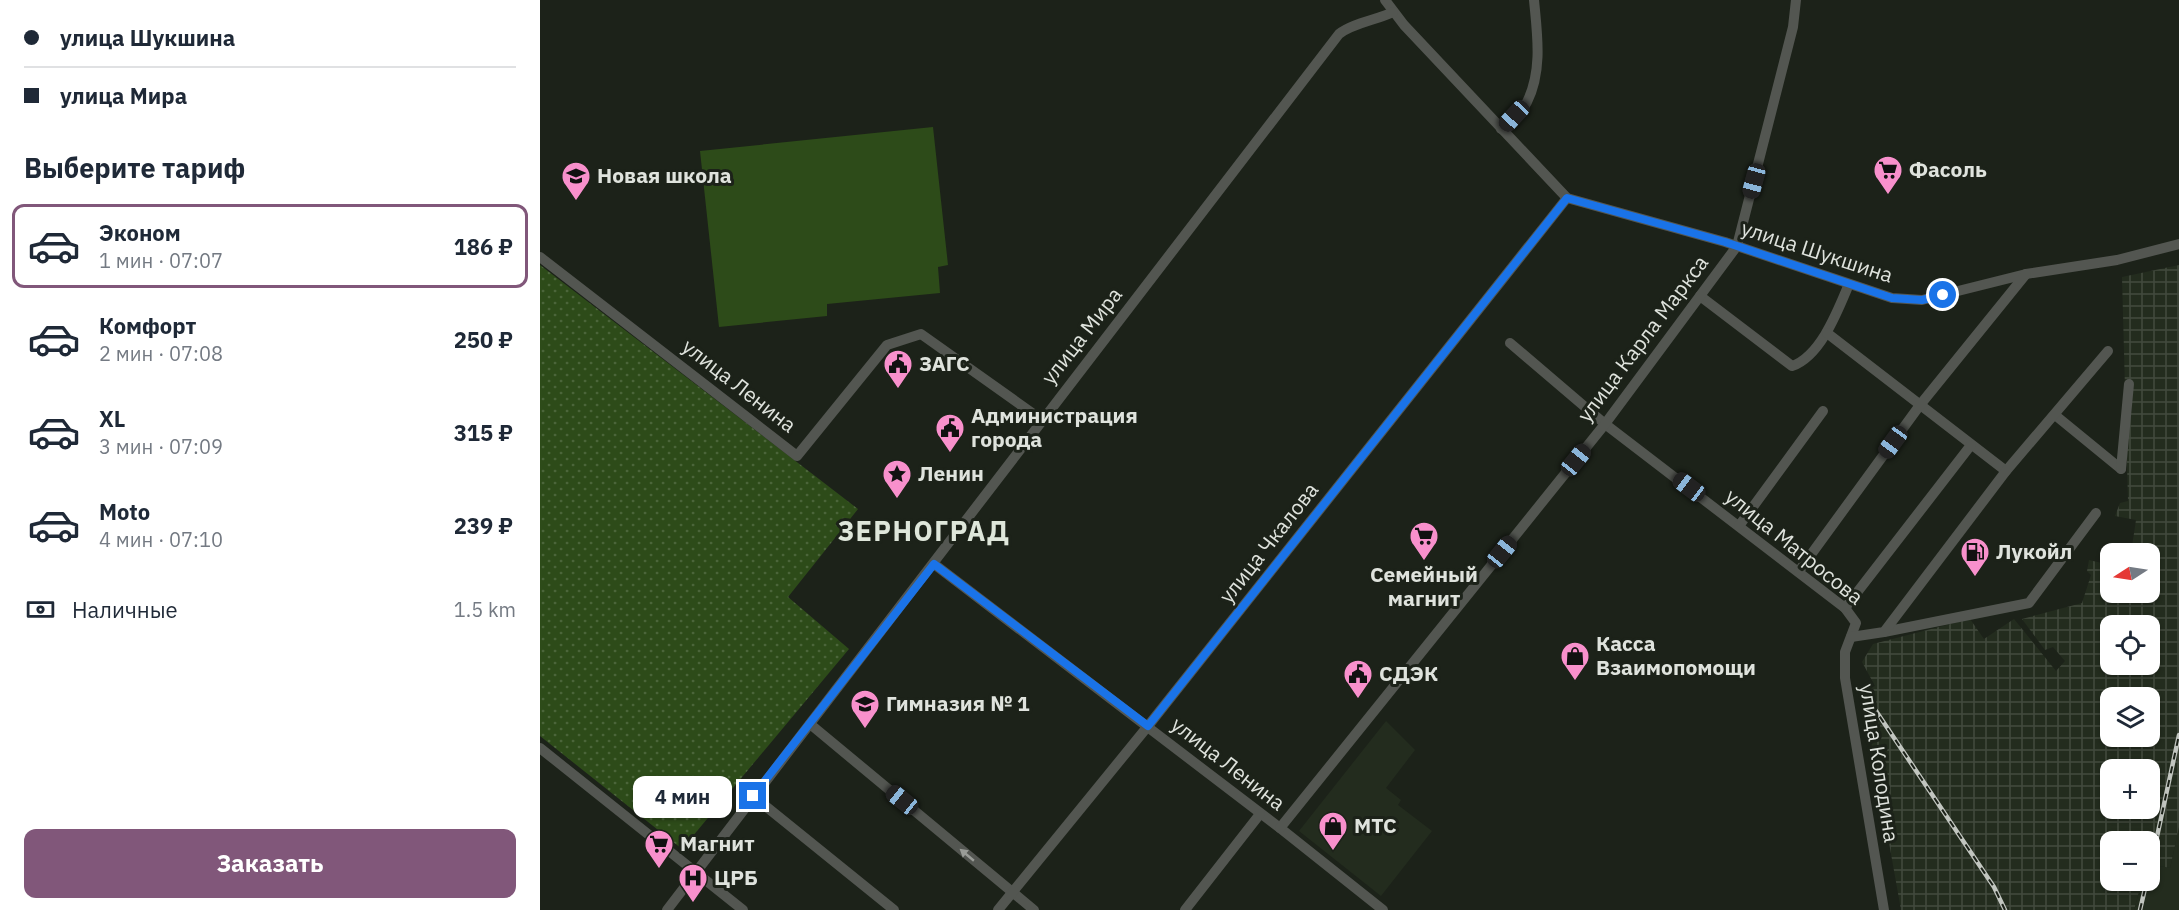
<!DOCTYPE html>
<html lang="ru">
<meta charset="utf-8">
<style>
body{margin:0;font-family:"IBM Plex Sans",sans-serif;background:#f6f6f7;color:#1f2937;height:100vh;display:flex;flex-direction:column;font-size:22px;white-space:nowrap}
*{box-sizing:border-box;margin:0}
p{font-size:20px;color:#747a83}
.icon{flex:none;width:33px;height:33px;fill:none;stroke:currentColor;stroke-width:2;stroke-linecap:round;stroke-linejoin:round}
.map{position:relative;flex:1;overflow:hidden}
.side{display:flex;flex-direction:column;background:#fff;width:540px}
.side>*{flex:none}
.top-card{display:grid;align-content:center;height:132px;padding:0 24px;background:#fff}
.needle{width:39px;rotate:258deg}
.controls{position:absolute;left:1560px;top:543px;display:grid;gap:12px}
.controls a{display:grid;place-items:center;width:60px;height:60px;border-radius:12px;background:#fff;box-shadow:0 2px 4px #0004;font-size:30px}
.end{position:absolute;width:27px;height:27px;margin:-14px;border:8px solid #1a73e8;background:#fff;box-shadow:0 0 0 3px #fff}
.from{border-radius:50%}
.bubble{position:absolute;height:42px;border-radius:12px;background:#fff;box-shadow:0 2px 4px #0004;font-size:20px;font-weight:700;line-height:42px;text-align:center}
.car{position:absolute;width:18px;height:36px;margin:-18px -9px;border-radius:8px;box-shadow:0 0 4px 2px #0007;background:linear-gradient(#222 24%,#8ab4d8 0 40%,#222 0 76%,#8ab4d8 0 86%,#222 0)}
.top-card b{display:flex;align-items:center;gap:21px;height:57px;font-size:22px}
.top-card b+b{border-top:2px solid #e0e1e3}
.top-card i{width:15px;height:15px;background:#1f2937}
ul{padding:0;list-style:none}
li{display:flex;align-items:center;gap:18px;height:84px;margin:0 12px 9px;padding:0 12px;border:3px solid transparent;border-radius:12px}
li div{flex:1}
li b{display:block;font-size:22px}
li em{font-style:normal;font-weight:700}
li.active{border-color:#81577a}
li>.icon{width:54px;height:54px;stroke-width:1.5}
h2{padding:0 24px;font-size:27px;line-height:72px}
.pay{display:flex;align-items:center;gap:15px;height:66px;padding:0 24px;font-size:22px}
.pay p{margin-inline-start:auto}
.cta{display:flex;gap:12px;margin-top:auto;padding:12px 24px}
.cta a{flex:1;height:69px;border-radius:12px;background:#81577a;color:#fff;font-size:24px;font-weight:700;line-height:69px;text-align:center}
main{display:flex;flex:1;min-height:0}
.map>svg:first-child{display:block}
.built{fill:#232c1e}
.industrial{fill:url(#industrial-grid);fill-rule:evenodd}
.green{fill:#2d4b19}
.park{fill:url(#park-dots)}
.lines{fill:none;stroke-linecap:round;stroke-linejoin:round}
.minor{stroke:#535651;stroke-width:10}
.rail-casing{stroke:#c1c5bf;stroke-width:4.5}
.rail{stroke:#1c2219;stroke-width:2;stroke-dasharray:7;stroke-linecap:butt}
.oneway{fill:#999c97}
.route{stroke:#1a73e8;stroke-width:8}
.labels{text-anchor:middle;stroke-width:6;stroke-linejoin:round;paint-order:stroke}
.poi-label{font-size:21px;font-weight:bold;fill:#dfe3dd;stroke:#1c2219;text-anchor:start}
.street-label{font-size:21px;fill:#dfe3dd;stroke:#1c2219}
.district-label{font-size:27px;font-weight:bold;letter-spacing:1.5px;fill:#dee6da;stroke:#1c2219}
</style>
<main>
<section class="side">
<div class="top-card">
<b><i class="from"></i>улица Шукшина</b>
<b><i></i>улица Мира</b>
</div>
<h2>Выберите тариф</h2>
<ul>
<li class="active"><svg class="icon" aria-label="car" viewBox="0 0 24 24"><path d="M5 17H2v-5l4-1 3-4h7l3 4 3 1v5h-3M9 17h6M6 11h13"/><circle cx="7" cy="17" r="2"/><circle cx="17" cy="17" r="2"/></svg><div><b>Эконом</b><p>1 мин · 07:07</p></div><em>186 ₽</em></li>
<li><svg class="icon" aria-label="car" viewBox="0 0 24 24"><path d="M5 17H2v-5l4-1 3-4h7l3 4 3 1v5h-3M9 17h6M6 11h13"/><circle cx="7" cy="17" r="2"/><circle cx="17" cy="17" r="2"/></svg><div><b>Комфорт</b><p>2 мин · 07:08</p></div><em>250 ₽</em></li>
<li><svg class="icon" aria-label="car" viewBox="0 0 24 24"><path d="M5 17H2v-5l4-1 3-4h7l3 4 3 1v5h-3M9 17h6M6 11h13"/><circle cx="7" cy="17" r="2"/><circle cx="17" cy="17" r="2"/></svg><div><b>XL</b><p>3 мин · 07:09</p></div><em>315 ₽</em></li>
<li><svg class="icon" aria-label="car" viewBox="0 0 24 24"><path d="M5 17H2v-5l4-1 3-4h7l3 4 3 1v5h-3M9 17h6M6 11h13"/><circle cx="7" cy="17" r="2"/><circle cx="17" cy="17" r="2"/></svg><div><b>Moto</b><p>4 мин · 07:10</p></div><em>239 ₽</em></li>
</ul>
<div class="pay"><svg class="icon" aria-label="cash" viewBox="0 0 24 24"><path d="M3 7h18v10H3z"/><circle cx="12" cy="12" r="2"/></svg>Наличные<p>1.5 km</p></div>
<div class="cta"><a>Заказать</a></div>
</section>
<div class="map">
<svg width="1639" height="910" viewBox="0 0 1639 910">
<defs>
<pattern id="industrial-grid" width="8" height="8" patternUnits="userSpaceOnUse" patternTransform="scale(1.5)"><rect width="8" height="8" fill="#232c1e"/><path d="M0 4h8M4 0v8" fill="none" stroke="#424a3e"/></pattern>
<pattern id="park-dots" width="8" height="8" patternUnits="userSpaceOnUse" patternTransform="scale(1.5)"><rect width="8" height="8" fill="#2d4b19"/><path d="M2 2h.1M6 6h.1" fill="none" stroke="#4b653a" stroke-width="1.8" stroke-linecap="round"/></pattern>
</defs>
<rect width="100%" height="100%" fill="#1c2219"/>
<!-- built -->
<g class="built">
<path d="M846,721L875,750L846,788L861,800L858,805L892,831L841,896L759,831Z"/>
<path d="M1639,827V910H1594L1602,881L1610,880V864L1630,868Z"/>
</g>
<!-- industrial -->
<path class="industrial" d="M1639,265V827L1630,868L1610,864V842H1570V880L1602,881L1594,910H1361L1322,691L1335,686L1322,662L1333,644L1430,619L1444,639L1474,619L1516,671L1525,661L1513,647L1505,650L1482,619L1542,603L1551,575L1547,571L1549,560L1570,565V592H1610V554L1591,553L1596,520L1575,516L1580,503L1588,501L1582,277ZM1570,626H1610V664H1570ZM1570,698H1610V736H1570ZM1570,770H1610V808H1570Z"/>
<!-- green -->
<path class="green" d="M393,127L408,265L398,267L400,293L287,304V316L179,327L160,151Z"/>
<!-- park -->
<path class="park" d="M0,265L318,509L248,597L309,649L142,849L0,736Z"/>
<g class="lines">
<!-- minor -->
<g class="minor">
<path d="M845,0L864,25L1027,198L1185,242L1352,298L1382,300L1486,274L1577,260L1639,244"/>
<path d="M961,129C969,121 982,112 987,102C1003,70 997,33 994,0"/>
<path d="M0,257L257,456L347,345L381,334L502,420"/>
<path d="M1160,296L1252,366C1281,356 1298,310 1309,284"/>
<path d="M1287,333L1466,471"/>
<path d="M970,343L1065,424L1305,608L1316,623L1305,652V678L1344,910"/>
<path d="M1515,415L1581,469"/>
<path d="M1581,469L1589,384"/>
<path d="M1199,526L1283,411"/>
<path d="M394,564L740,828L843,910"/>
<path d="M1259,571L1380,405L1486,274"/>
<path d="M1305,608L1431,445"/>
<path d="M1344,632L1489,603L1556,513"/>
<path d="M1311,637L1344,632L1466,471L1568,351"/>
<path d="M270,724L494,910"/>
<path d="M0,748L203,910"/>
<path d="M213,796L354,910"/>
<path d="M740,828L1065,424L1197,246L1253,27L1256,0"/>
<path d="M127,910L799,34C813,23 837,20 853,12"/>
<path d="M458,910L608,726L1027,198"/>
<path d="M645,910L720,814"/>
</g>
<!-- rail casing -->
<g class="rail-casing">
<g id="rail">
<path d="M1332,705L1454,887L1465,910"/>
<path d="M1610,869L1639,735"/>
<path d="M1600,910L1607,880"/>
</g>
</g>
<!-- rail -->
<use href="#rail" class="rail"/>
</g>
<!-- one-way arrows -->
<defs><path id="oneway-solid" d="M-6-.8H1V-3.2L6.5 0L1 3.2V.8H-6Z" transform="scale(1.5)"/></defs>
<use class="oneway" href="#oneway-solid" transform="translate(427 855) rotate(-140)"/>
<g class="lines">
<!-- route -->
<path class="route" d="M213,796L394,564L608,726L1027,198L1185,242L1352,298L1382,300L1403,295"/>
</g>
<!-- icons -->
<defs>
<g id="supermarket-pin" transform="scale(1.5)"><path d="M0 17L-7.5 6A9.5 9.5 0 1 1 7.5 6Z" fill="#f890cc" stroke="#1c2219"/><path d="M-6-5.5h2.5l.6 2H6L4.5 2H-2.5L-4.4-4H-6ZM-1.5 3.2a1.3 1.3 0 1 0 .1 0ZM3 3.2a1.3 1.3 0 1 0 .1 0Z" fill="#111"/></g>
<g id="school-pin" transform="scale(1.5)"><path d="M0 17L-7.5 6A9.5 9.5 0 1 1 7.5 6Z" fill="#f890cc" stroke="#1c2219"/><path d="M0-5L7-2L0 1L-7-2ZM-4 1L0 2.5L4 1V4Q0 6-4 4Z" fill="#111"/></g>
<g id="civic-pin" transform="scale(1.5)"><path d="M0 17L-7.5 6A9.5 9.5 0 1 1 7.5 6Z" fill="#f890cc" stroke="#1c2219"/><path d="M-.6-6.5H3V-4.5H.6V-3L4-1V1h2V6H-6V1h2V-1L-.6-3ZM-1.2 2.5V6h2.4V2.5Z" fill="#111"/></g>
<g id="sight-pin" transform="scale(1.5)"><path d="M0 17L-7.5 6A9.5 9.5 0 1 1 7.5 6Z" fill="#f890cc" stroke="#1c2219"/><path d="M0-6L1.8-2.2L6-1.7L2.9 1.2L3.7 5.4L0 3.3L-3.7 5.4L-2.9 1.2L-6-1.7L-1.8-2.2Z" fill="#111"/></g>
<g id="fuel-pin" transform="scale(1.5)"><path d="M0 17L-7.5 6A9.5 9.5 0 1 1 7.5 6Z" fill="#f890cc" stroke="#1c2219"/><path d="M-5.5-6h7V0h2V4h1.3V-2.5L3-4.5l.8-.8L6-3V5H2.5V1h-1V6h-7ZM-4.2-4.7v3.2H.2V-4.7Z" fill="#111"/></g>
<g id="shop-pin" transform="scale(1.5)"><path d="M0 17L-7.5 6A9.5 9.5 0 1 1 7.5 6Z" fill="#f890cc" stroke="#1c2219"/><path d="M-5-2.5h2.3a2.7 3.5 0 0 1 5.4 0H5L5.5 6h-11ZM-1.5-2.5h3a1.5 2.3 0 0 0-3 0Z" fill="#111"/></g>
<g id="hospital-pin" transform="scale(1.5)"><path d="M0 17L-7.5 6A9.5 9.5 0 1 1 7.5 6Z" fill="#f890cc" stroke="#1c2219"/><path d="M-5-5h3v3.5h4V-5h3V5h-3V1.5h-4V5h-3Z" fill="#111"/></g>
</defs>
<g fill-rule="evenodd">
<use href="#supermarket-pin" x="1348" y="170"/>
<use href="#school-pin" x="36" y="176"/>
<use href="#civic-pin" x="358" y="364"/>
<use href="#civic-pin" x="410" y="428"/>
<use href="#sight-pin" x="357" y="474"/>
<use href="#supermarket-pin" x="884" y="536"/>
<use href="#fuel-pin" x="1435" y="552"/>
<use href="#shop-pin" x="1035" y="656"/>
<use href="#civic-pin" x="818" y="674"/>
<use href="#school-pin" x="325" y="704"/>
<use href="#shop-pin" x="793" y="826"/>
<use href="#supermarket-pin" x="119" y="844"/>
<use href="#hospital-pin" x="153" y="878"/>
</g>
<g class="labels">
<!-- poi labels -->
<g class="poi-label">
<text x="1369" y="177">Фасоль</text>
<text x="57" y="183">Новая школа</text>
<text x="379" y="371">ЗАГС</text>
<text x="431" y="423">Администрация<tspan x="431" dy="24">города</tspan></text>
<text x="378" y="481">Ленин</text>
<text x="1456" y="559">Лукойл</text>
<text x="884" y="582" text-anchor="middle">Семейный<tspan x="884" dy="24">магнит</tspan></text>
<text x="1056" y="651">Касса<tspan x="1056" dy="24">Взаимопомощи</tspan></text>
<text x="839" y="681">СДЭК</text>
<text x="346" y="711">Гимназия № 1</text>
<text x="814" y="833">МТС</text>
<text x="140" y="851">Магнит</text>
<text x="174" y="885">ЦРБ</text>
</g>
<!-- street labels -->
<g class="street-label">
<text transform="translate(1277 252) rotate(18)" y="7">улица Шукшина</text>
<text transform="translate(542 336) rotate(-52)" y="7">улица Мира</text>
<text transform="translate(1103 339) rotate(-53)" y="7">улица Карла Маркса</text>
<text transform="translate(199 386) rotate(38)" y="7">улица Ленина</text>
<text transform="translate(729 543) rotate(-52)" y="7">улица Чкалова</text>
<text transform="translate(1254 547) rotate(39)" y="7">улица Матросова</text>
<text transform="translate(1339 763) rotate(81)" y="7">улица Колодина</text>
<text transform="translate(688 764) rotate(38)" y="7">улица Ленина</text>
</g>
<!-- district labels -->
<g class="district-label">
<text x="384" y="541">ЗЕРНОГРАД</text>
</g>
</g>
</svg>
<div class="controls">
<a><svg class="needle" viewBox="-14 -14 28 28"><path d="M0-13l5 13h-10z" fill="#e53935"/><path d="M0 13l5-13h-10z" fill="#747a83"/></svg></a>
<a><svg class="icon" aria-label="locate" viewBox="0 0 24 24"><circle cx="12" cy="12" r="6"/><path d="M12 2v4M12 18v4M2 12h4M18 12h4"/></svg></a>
<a><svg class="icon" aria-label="layers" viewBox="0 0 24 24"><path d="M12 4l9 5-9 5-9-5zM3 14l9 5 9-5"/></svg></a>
<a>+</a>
<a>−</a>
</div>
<i class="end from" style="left:1403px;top:295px"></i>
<i class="end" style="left:213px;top:796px"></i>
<div class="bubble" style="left:93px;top:776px;width:99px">4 мин</div>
<i class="car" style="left:974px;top:116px;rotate:223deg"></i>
<i class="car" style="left:1214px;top:181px;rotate:195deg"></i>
<i class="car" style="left:1353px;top:442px;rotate:216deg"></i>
<i class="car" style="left:1036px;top:460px;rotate:39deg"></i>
<i class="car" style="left:1149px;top:487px;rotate:307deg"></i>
<i class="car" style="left:962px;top:552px;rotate:39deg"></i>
<i class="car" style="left:362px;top:800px;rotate:309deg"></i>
</div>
</main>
